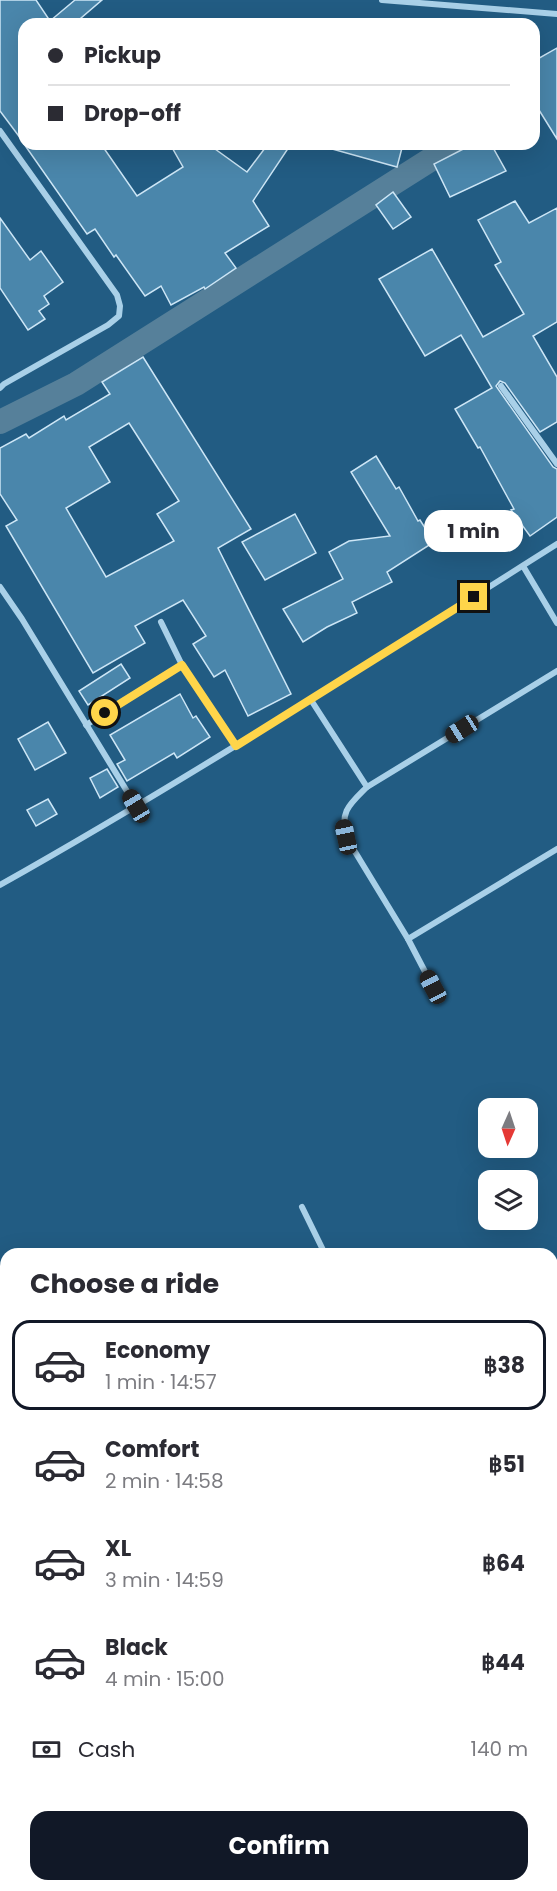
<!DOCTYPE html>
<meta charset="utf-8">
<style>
body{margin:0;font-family:Poppins,sans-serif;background:#f2f2f3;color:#2b2b33;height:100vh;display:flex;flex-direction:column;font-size:22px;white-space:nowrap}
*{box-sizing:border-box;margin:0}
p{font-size:20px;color:#7c7c81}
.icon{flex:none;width:33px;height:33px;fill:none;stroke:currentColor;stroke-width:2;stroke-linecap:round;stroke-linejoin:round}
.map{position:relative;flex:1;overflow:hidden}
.drawer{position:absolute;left:0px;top:1248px;width:558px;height:644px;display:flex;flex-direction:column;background:#fff;border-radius:18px 18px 0 0;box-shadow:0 6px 24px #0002}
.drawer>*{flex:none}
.guide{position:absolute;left:18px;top:18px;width:522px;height:132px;border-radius:18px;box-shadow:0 6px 24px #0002;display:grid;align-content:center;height:132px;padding:0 30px;background:#fff}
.needle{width:39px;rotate:183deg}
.buttons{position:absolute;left:478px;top:1098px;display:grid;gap:12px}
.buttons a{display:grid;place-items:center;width:60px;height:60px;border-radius:12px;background:#fff;box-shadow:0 6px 24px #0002;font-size:30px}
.end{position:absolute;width:27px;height:27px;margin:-14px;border:8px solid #ffd54a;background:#111;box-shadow:0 0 0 3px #111}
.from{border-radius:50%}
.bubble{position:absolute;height:42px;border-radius:18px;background:#fff;box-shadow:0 6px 24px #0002;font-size:20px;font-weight:700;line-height:42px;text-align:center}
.car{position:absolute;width:18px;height:36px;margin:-18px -9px;border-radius:8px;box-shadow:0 0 4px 2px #0007;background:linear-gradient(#222 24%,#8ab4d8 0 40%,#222 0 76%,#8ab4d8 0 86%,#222 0)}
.guide b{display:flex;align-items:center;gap:21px;height:57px;font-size:22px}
.guide b+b{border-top:2px solid #e1e1e2}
.guide i{width:15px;height:15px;background:#2b2b33}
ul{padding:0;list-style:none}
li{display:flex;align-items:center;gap:18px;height:90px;margin:0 12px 9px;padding:0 18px;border:3px solid transparent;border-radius:18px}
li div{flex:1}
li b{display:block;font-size:22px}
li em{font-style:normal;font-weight:700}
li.active{border-color:#111827}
li>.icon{width:54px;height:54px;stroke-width:1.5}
h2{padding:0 30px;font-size:27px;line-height:72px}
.pay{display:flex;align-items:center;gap:15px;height:66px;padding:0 30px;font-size:22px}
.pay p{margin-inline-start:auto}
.primary-button{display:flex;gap:12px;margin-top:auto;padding:12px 30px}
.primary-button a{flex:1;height:69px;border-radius:18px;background:#111827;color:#fff;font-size:24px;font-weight:700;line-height:69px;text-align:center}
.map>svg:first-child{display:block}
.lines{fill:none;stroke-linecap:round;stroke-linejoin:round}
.canal{stroke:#56809a;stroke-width:24}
.building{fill:#4a86ab;stroke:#cde6f6;stroke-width:1.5;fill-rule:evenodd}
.minor{stroke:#a9d0e8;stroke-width:6}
.route{stroke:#ffd54a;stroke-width:8}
</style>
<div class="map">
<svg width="557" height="1891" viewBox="0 0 557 1891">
<rect width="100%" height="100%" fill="#225c83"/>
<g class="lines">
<!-- canal -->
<path class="canal" d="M0,422L76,384L452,146"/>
</g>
<!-- building -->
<g class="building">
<path d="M0,0H36L50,21L75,0H102L74,24H24V143L0,111Z"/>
<path d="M557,48V139L534,102V61Z"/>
<path d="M24,144H101L137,196L183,167L170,144H208L247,172L268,144H291L253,201L269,226L225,253L236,268L205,289L204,287L171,305L161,286L145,296L116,255L114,257L95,229L87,234Z"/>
<path d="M333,144H403L397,167L332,149Z"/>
<path d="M473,144H491L506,171L450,197L434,164Z"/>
<path d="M393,192L411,217L393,229L376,205Z"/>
<path d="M515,201L529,223L557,208V322L533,336L557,377V422L540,432L505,383L500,381L496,386L553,467L557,469V517L530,536L511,510L514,509L480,447L478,448L455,409L492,388L461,335L425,356L379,279L432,249L483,337L524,314L495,265L501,262L478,220Z"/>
<path d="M0,218L30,260L41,251L63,282L44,296L49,304L39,311L45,319L28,330L0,288Z"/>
<path d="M143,357L251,529L218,548L291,694L248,716L225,670L214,677L193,644L206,636L183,600L135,626L145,643L93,673L6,526L17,520L0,494V448L26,434L29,438L64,416L66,420L110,394L102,382ZM129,423L179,501L157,514L174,541L106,577L66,508L110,482L89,447Z"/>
<path d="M376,456L396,489L399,487L418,521L420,520L434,542L387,572L392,582L352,602L357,613L327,627L303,642L283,609L343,579L329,552L349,541L390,536L351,472Z"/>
<path d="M295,514L316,553L265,580L242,542Z"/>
<path d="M121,664L130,678L88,705L79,691Z"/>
<path d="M180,694L193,718L196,716L210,737L177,758L174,753L127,781L117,764L125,760L110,735Z"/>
<path d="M48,722L66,753L35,770L18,739Z"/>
<path d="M107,769L118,787L100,798L90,778Z"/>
<path d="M48,799L57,814L36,826L27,810Z"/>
</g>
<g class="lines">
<!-- minor -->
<g class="minor">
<path d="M382,0L557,14"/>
<path d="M0,131L117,295L120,306L119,316L108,325L4,384L0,388"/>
<path d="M501,386L557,464"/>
<path d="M523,566L557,623"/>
<path d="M0,587L22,619L136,806"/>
<path d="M161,622L182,665L236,746"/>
<path d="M557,671L367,787C349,805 340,811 346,837L408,939L557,849"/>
<path d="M311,700L367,787"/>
<path d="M86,725L182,665"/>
<path d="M0,885C190,778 373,660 557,544"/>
<path d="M408,939L433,987"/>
<path d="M302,1207L325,1254"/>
<path d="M0,1763L6,1764"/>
<path d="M467,1886L470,1891"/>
<path d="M263,1891L273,1886"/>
</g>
</g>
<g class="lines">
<!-- route -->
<path class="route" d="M105,713L182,665L236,746L474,597"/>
</g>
</svg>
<div class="buttons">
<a><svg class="needle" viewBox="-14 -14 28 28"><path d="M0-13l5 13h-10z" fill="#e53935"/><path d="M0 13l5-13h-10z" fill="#7c7c81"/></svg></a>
<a><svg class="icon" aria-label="layers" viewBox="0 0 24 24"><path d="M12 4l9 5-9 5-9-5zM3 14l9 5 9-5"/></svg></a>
</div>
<i class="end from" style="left:105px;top:713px"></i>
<i class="end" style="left:474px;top:597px"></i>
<div class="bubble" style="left:424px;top:510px;width:99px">1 min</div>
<i class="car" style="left:462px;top:729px;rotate:238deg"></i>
<i class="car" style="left:136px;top:806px;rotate:329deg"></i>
<i class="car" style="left:346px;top:837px;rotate:348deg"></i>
<i class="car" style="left:433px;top:987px;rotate:332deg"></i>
<div class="guide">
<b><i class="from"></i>Pickup</b>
<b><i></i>Drop-off</b>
</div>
<section class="drawer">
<h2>Choose a ride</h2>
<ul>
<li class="active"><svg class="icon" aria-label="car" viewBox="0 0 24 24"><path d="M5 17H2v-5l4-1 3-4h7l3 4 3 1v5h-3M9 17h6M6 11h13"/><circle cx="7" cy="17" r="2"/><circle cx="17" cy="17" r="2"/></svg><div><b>Economy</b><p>1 min · 14:57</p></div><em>฿38</em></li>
<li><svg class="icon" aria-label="car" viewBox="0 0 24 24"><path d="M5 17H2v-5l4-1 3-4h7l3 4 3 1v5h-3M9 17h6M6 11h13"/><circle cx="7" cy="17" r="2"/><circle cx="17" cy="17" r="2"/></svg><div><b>Comfort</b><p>2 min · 14:58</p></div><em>฿51</em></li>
<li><svg class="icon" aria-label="car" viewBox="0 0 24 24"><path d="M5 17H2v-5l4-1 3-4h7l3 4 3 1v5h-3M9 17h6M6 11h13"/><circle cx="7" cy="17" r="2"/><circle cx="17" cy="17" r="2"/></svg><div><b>XL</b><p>3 min · 14:59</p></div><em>฿64</em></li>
<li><svg class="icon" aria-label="car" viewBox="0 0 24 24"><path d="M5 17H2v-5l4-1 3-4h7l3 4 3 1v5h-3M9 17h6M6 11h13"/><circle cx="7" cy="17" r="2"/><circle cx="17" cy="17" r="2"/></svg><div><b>Black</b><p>4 min · 15:00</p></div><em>฿44</em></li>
</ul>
<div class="pay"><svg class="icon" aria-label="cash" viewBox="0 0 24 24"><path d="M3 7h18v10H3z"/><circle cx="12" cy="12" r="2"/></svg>Cash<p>140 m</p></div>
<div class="primary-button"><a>Confirm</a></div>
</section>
</div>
